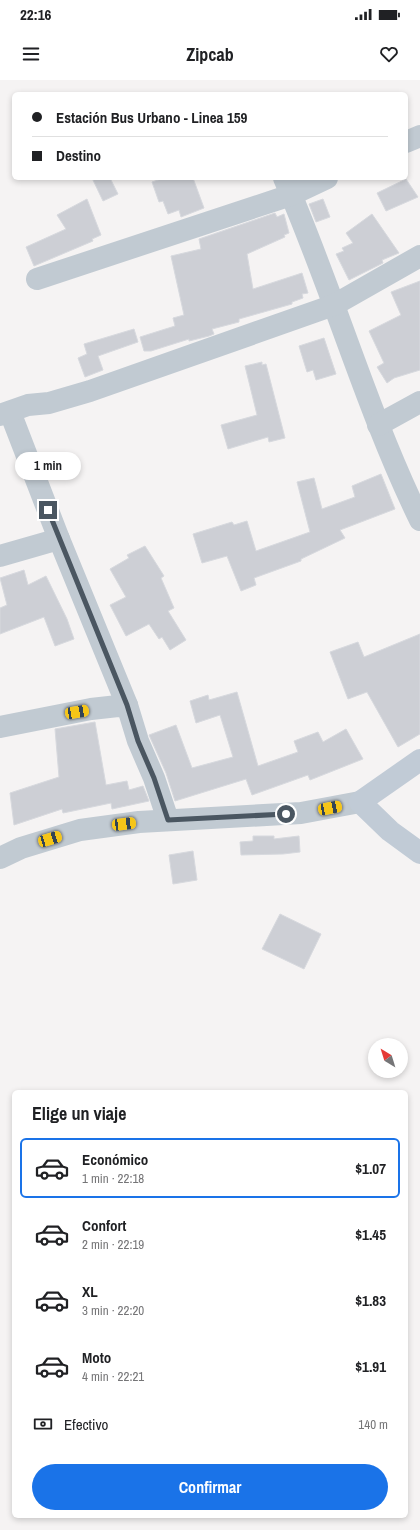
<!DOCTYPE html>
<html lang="es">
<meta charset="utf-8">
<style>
body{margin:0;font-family:"Archivo Narrow",sans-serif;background:#f2f2f2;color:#202124;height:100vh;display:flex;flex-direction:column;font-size:15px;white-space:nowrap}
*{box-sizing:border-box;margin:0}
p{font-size:13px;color:#757577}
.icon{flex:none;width:22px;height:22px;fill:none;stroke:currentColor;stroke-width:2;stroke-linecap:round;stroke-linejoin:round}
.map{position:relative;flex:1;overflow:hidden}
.sheet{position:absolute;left:12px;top:1010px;width:396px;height:428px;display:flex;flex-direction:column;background:#fff;border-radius:6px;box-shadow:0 2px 6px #0003}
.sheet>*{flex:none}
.hud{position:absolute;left:12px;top:12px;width:396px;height:88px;border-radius:6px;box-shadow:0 2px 6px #0003;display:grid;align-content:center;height:88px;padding:0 20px;background:#fff}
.needle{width:26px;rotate:322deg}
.fabs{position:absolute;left:368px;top:958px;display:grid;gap:8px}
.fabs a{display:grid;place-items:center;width:40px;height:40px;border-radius:50%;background:#fff;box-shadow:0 2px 6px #0003;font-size:20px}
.end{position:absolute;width:18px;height:18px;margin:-9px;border:5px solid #4a5661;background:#fff;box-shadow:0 0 0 2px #fff}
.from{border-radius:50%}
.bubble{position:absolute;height:28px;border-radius:14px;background:#fff;box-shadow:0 2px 6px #0003;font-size:13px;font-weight:700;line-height:28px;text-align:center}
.car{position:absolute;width:12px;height:24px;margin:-12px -6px;border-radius:5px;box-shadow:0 0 3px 1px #0007;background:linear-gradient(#f5c518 24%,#345 0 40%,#f5c518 0 76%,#345 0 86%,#f5c518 0)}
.hud b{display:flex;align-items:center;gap:14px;height:38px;font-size:15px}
.hud b+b{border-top:1px solid #e0e0e0}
.hud i{width:10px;height:10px;background:#202124}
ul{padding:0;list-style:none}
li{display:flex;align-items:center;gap:12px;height:60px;margin:0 8px 6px;padding:0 12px;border:2px solid transparent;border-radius:6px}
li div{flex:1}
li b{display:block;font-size:15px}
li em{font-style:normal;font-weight:700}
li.current{border-color:#1a73e8}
li>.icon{width:36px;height:36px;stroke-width:1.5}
h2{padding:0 20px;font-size:18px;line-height:48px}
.pay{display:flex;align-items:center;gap:10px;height:44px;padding:0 20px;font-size:15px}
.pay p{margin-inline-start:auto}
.action{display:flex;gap:8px;margin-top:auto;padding:8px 20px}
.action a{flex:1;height:46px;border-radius:24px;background:#1a73e8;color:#fff;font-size:16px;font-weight:700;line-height:46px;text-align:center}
.status{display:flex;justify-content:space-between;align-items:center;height:28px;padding:0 20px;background:#fff;direction:ltr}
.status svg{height:11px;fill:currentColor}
header{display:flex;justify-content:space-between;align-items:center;height:52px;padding:0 20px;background:#fff;font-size:18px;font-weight:700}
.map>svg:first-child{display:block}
.building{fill:#cdcfd5;stroke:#d7d9de}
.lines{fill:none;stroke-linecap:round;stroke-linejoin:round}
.street{stroke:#c1cad2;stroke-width:22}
.secondary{stroke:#c1cbd6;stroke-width:22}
.route{stroke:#4a5661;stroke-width:5}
</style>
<div class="status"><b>22:16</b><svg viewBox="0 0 49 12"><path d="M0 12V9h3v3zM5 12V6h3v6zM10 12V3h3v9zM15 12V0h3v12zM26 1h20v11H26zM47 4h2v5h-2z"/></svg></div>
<header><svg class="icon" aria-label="menu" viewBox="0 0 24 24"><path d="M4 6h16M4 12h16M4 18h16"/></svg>Zipcab<svg class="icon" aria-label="heart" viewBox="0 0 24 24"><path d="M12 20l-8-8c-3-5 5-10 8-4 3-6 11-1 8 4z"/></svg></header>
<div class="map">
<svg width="420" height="1450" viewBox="0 0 420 1450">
<rect width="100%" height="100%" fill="#f5f3f3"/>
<!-- building -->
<g class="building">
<path d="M92,98H110L118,114L103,121Z"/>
<path d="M164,98H193L204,128L181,137L179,130L168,134L163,121L159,122L152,102Z"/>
<path d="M406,99L418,117L386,131L377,113Z"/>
<path d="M87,119L101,155L92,159L93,161L34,186L26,167L66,149L57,135Z"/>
<path d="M323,119L330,137L316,142L309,124Z"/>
<path d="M275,133L277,137L284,134L289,153L284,155L285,157L247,174L253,209L302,193L308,213L302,214L303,218L292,222V224L239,239V242L212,249L214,254L209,256L189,261V259L151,271H144L140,257L175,246L173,238L184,235L171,176L201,169L199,159Z"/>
<path d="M372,134L399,173L382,180L383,183L349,200L336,174L344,171L342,168L353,163L346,153Z"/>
<path d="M420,201V290L394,298L387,303L377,287L384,283L369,251L401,235L391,212Z"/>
<path d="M134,249L138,262L98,276L103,290L85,297L78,278L87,274L84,264Z"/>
<path d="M324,258L336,294L316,300L313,290L307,292L299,266Z"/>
<path d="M262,282V285L266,284L285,358L269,362L268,357L228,369L221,345L257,335L245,286Z"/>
<path d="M381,394L395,429L340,450L345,458L301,479V481L254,498L256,505L241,511L227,476L202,483L193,454L232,442L234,445L247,441L256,471L310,452L297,402L314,398L322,429L355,417L352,406Z"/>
<path d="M145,466L164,496L161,498L174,528L168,531L186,560L170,570L162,557L159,559L149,544L126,556L110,525L126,517L110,489L129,478L127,475Z"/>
<path d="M24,490L28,505L46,496L67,539L74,559L55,566L44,537L0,554V528L7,525L0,498Z"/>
<path d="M420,554V654L398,667L367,612L348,619L330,572L358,562L364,577Z"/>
<path d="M237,612L258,686L298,672L294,661L318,652L323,662L346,649L363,679L310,700L308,695L252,715L246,699L175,721L166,693L149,655L176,645L192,688L233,677L220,635L196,643L190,621L208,615L209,620Z"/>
<path d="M95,642L106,705L127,701L129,710L143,706L149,721L112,729L111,723L63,733L62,729L14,745L10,713L59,697L55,649Z"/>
<path d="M253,756H274V759L299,756L300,772L283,774L241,775L240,762L253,761Z"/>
<path d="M193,771L197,800L173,804L169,775Z"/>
<path d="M280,834L321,854L304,889L262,869Z"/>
</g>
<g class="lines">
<!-- street -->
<g class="street">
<path d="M406,62L420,56"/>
<path d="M284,98C333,210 366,329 420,440"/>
<path d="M37,199L291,115L327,98"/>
<path d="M10,332L59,459L127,625"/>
<path d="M0,335L28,325L49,323L90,311L334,225L420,176"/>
<path d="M378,345L420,322"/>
<path d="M0,476L59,459"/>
<path d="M0,647L91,629L127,625L138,661L154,698L168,740"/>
<path d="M0,778L21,768L80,750L139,742L301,733L360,722"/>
</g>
<!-- secondary -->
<path class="secondary" d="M420,680L360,722L390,751L420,773"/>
</g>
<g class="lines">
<!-- route -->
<path class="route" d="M48,430L127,625L138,661L154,698L168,740L286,734"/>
</g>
</svg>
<div class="fabs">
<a><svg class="needle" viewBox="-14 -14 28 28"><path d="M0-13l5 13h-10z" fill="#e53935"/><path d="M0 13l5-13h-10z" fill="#757577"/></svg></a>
</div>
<i class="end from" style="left:286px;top:734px"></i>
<i class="end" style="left:48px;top:430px"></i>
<div class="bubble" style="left:15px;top:372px;width:66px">1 min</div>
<i class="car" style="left:77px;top:632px;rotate:80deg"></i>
<i class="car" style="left:330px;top:728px;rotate:79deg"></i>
<i class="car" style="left:124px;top:744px;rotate:83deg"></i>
<i class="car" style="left:50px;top:759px;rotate:73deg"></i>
<div class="hud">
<b><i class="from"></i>Estación Bus Urbano - Linea 159</b>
<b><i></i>Destino</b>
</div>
<section class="sheet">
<h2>Elige un viaje</h2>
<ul>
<li class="current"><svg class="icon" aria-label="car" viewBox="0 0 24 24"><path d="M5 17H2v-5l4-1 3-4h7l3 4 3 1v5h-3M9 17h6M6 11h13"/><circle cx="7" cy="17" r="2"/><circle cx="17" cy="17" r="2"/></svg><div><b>Económico</b><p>1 min · 22:18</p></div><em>$1.07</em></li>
<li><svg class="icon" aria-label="car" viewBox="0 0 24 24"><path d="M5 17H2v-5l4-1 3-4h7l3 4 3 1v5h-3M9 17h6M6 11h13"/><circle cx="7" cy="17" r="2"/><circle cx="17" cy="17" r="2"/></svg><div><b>Confort</b><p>2 min · 22:19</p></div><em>$1.45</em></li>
<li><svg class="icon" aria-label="car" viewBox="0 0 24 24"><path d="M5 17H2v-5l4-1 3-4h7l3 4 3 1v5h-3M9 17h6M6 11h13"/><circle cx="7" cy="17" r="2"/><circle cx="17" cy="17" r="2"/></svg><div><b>XL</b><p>3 min · 22:20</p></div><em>$1.83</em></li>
<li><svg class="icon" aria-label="car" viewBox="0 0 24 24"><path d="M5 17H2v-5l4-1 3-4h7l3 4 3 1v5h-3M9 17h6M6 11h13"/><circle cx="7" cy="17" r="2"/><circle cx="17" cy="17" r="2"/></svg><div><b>Moto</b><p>4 min · 22:21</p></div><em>$1.91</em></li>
</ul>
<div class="pay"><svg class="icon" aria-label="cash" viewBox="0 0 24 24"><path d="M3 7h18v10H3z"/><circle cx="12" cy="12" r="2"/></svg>Efectivo<p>140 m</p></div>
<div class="action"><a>Confirmar</a></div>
</section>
</div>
